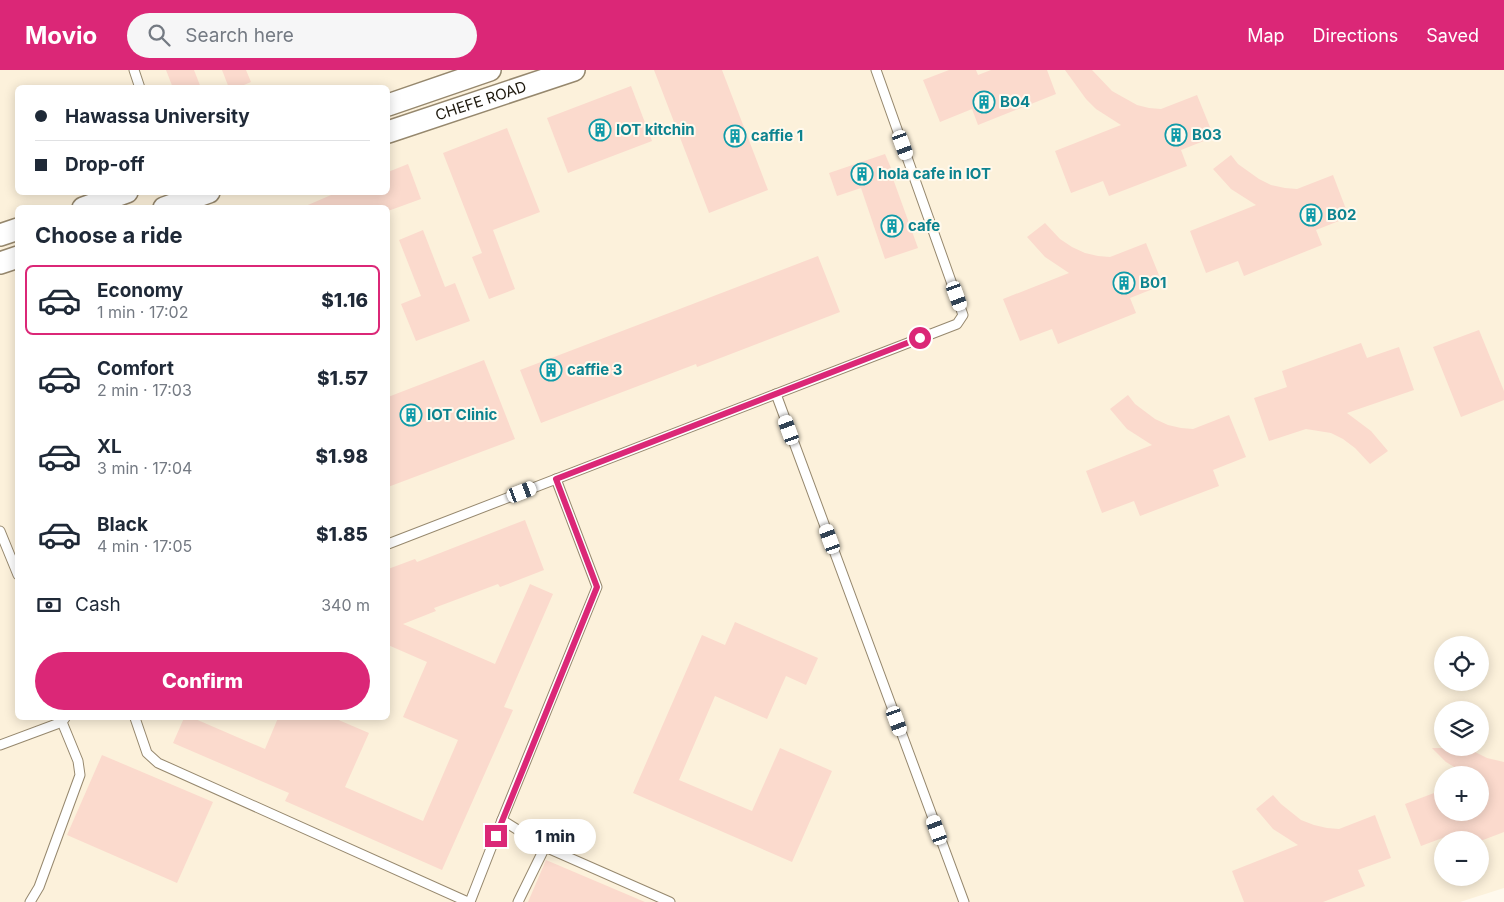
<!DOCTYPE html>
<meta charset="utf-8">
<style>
body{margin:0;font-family:Inter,sans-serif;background:#f6f6f7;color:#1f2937;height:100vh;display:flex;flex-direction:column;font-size:19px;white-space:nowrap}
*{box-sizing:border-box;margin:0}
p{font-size:16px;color:#747a83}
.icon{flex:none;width:28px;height:28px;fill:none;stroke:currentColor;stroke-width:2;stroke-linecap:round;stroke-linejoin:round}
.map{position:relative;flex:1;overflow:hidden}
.details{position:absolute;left:15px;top:135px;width:375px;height:515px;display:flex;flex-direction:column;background:#fff;border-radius:8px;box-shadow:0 2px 12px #0003}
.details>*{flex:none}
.top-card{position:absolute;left:15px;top:15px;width:375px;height:110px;border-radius:8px;box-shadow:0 2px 12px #0003;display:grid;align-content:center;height:110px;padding:0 20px;background:#fff}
.buttons{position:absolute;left:1434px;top:566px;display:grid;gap:10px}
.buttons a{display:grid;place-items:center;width:55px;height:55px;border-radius:50%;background:#fff;box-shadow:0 2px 12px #0003;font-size:25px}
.end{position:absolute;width:22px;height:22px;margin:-11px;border:6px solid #db2777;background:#fff;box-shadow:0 0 0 2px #fff}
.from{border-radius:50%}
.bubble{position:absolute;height:35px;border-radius:18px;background:#fff;box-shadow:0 2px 12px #0003;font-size:16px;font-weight:800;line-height:35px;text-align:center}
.car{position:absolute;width:15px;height:30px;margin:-15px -8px;border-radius:6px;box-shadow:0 0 4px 1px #0007;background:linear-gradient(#fff 24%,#345 0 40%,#fff 0 76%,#345 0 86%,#fff 0)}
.top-card b{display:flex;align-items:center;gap:18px;height:48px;font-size:19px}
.top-card b+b{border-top:1px solid #e0e1e3}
.top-card i{width:12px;height:12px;background:#1f2937}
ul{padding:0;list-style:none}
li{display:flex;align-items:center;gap:15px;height:70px;margin:0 10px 8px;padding:0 10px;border:2px solid transparent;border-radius:8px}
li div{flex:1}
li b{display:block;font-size:19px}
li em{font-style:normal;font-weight:800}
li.on{border-color:#db2777}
li>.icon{width:45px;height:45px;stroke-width:1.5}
h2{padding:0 20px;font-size:22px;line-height:60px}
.pay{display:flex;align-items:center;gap:12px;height:55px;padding:0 20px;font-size:19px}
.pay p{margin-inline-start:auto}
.primary-button{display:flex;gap:10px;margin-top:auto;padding:10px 20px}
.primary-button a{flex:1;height:58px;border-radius:30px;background:#db2777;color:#fff;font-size:20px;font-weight:800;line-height:58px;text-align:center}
header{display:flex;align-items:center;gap:30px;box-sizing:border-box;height:70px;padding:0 25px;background:#db2777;color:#fff}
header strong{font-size:24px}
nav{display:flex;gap:28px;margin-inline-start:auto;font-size:18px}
.search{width:350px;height:45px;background:#f6f6f7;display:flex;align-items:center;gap:12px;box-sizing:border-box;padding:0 18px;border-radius:28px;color:#747a83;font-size:19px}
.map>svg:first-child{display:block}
.built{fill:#fcf1db;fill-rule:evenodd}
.building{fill:#fbdacd}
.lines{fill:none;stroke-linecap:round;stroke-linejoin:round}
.service-casing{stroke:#96886e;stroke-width:11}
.tertiary-casing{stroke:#96886e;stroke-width:24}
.service{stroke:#fff;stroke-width:9}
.tertiary{stroke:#fff;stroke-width:21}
.route{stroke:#db2777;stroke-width:6}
.labels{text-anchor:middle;stroke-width:4;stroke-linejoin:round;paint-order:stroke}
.street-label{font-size:15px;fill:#1e190e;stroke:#fff9ed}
.culture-label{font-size:15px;font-weight:bold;fill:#0d838f;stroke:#fff9ed;text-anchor:start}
</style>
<header>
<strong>Movio</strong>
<div class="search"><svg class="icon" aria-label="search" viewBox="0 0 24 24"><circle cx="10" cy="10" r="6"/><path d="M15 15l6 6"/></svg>Search here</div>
<nav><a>Map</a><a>Directions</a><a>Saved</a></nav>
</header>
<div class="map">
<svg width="1504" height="832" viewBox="0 0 1504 832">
<rect width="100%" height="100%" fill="#fff9ed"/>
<!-- built -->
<path class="built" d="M0,0H1504V818L1460,832H0ZM18,18H388V122H18ZM18,138H388V648H18ZM1442,575H1480V612H1442ZM1442,640H1480V678H1442ZM1442,705H1480V742H1442ZM1442,770H1480V808H1442Z"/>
<!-- building -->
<g class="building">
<path d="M166,0H194L201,18H173Z"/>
<path d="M222,0H246L251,12L237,18H229Z"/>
<path d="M654,0H722L768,120L709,143Z"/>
<path d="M949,0H976L978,5L991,0H1047L1056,24L978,55L972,39L940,52L923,10Z"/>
<path d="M1065,0H1092L1112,21L1137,35L1149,38L1161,39L1197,25L1214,67L1181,80L1187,96L1109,126L1103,111L1071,123L1055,81L1121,55L1096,39L1086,29Z"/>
<path d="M631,16L652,71L568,103L547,48Z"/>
<path d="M507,58L540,142L493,160L515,219L489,229L472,187L482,183L443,83Z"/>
<path d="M885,84L894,105L892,106L918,178L885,189L861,118L837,126L829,103Z"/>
<path d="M1231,85L1238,94L1259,109L1271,115L1285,118L1297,119L1333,105L1349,147L1316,160L1322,175L1244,206L1238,191L1206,203L1190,161L1256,135L1231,119L1213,99Z"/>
<path d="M408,94L421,129L388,141V138H301L338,122H388V102Z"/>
<path d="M1045,153L1060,169L1072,177L1085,183L1098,186L1110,187L1146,173L1163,215L1130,228L1136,243L1058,274L1052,259L1020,271L1003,229L1069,203L1045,187L1027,167Z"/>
<path d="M423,160L445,217L455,213L470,251L416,271L401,234L421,226L399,170Z"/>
<path d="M818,186L840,242L697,297L696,294L541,353L520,300Z"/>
<path d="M1479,260L1504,321V330L1461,347L1433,277Z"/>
<path d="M1361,273L1367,288L1399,277L1414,320L1347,343L1371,361L1388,381L1370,394L1355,378L1343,369L1331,363L1306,359L1269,371L1254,328L1287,317L1282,301Z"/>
<path d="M484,290L515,369L388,417V327Z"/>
<path d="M1128,325L1135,334L1155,349L1168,355L1181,358L1193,359L1229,345L1246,387L1213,400L1219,416L1140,446L1134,431L1102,443L1086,401L1152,375L1127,359L1110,339Z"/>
<path d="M525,450L544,500L500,517L498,514L434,538L436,541L403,554L495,594L530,514L553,524L504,637L513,640L442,800L285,731L289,723L173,673L184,648H193L265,679L278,648H334L369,663L345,717L423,751L458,670L403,647L427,592L388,575V499L415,489L417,492Z"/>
<path d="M735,552L818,588L806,615L786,606L767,649L715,626L679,710L752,741L780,678L832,701L792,792L633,723L702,565L725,575Z"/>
<path d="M1432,678H1467L1487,688L1504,692V762L1483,770H1456L1453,764L1421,776L1405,734L1442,720V742H1480V705H1469L1459,700L1446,692Z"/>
<path d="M102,685L213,732L177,813L67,765Z"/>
<path d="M1273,725L1281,734L1301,750L1314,755L1327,758L1339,759L1375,745L1391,788L1358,800L1365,816L1323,832H1244L1232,801L1298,775L1273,759L1256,739Z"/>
<path d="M546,790L645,832H528Z"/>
</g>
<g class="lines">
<!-- service casing -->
<g class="service-casing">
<g id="service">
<path d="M134,0L140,18"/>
<path d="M776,324L964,832"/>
<path d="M0,461L18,505"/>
<path d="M388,474L957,254L963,245L876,0"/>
<path d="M135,648L147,683L158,693L468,832"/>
<path d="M0,675L62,652L65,648"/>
<path d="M502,750L545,777L670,832"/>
<path d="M30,832L39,817L80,705L78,691L62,652"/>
<path d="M470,832L502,750L597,517L556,409"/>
<path d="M518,832L545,777"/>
</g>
</g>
<!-- tertiary casing -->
<g class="tertiary-casing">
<g id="tertiary">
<path d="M388,35L490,0"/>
<path id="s1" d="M388,62L574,0"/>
<path d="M83,138L127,122"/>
<path d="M164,138L209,122"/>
<path d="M0,165L18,159"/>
<path d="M0,193L18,187"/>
</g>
</g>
<!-- service -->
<use href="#service" class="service"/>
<!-- tertiary -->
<use href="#tertiary" class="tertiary"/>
</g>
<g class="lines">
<!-- route -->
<path class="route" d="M496,766L597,517L556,409L920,268"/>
</g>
<!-- icons -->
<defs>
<g id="building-ring" transform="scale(1.125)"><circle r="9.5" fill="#fff9ed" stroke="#0f9aa8" stroke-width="1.5"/><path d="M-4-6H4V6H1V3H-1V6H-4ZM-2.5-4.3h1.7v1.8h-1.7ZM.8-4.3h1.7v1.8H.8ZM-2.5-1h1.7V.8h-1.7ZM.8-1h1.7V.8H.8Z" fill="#0f9aa8"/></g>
</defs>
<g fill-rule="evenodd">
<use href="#building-ring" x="984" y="32"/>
<use href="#building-ring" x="600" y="60"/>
<use href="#building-ring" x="1176" y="65"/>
<use href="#building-ring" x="735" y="66"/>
<use href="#building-ring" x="862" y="104"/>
<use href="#building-ring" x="1311" y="145"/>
<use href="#building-ring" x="892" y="156"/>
<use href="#building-ring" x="1124" y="213"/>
<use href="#building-ring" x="551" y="300"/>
<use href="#building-ring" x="411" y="345"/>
</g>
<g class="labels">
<!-- street labels -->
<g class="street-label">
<text dy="5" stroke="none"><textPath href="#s1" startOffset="98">CHEFE ROAD</textPath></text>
</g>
<!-- culture labels -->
<g class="culture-label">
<text x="1000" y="37">B04</text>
<text x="616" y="65">IOT kitchin</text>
<text x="1192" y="70">B03</text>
<text x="751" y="71">caffie 1</text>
<text x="878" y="109">hola cafe in IOT</text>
<text x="1327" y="150">B02</text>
<text x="908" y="161">cafe</text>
<text x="1140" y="218">B01</text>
<text x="567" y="305">caffie 3</text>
<text x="427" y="350">IOT Clinic</text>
</g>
</g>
</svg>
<div class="buttons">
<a><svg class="icon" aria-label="locate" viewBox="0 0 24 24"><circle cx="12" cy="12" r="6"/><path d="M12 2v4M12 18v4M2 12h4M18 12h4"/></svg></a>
<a><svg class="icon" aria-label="layers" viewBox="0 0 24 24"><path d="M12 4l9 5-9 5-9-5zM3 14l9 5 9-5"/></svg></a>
<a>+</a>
<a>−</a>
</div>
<i class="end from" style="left:920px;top:268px"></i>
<i class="end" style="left:496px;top:766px"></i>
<div class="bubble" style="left:514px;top:749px;width:82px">1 min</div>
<i class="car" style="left:903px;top:75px;rotate:160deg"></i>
<i class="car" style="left:957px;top:226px;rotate:160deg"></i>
<i class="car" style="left:789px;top:360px;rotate:340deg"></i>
<i class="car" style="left:522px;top:422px;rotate:69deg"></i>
<i class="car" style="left:830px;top:469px;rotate:340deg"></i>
<i class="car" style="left:897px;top:651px;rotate:160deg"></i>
<i class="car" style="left:937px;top:760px;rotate:340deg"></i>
<div class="top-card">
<b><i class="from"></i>Hawassa University</b>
<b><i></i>Drop-off</b>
</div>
<section class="details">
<h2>Choose a ride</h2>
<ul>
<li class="on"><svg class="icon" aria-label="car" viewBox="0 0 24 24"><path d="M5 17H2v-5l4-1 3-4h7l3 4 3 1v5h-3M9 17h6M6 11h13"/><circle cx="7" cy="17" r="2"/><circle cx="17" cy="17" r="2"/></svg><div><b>Economy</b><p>1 min · 17:02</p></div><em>$1.16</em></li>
<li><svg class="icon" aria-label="car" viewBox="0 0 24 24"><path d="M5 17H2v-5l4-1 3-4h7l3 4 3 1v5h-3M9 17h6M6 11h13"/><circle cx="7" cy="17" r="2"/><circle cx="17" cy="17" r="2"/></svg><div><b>Comfort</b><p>2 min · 17:03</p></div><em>$1.57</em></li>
<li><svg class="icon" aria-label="car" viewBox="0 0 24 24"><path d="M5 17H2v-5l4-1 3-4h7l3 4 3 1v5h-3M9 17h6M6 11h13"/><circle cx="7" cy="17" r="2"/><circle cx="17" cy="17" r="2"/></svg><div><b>XL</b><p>3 min · 17:04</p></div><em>$1.98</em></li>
<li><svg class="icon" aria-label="car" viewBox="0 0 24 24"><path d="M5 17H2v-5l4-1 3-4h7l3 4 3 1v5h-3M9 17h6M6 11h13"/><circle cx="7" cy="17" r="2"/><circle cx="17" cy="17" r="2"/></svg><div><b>Black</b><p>4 min · 17:05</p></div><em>$1.85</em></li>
</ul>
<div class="pay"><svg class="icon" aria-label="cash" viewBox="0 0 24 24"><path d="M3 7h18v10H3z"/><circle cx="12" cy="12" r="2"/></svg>Cash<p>340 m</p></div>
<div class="primary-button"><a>Confirm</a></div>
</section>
</div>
